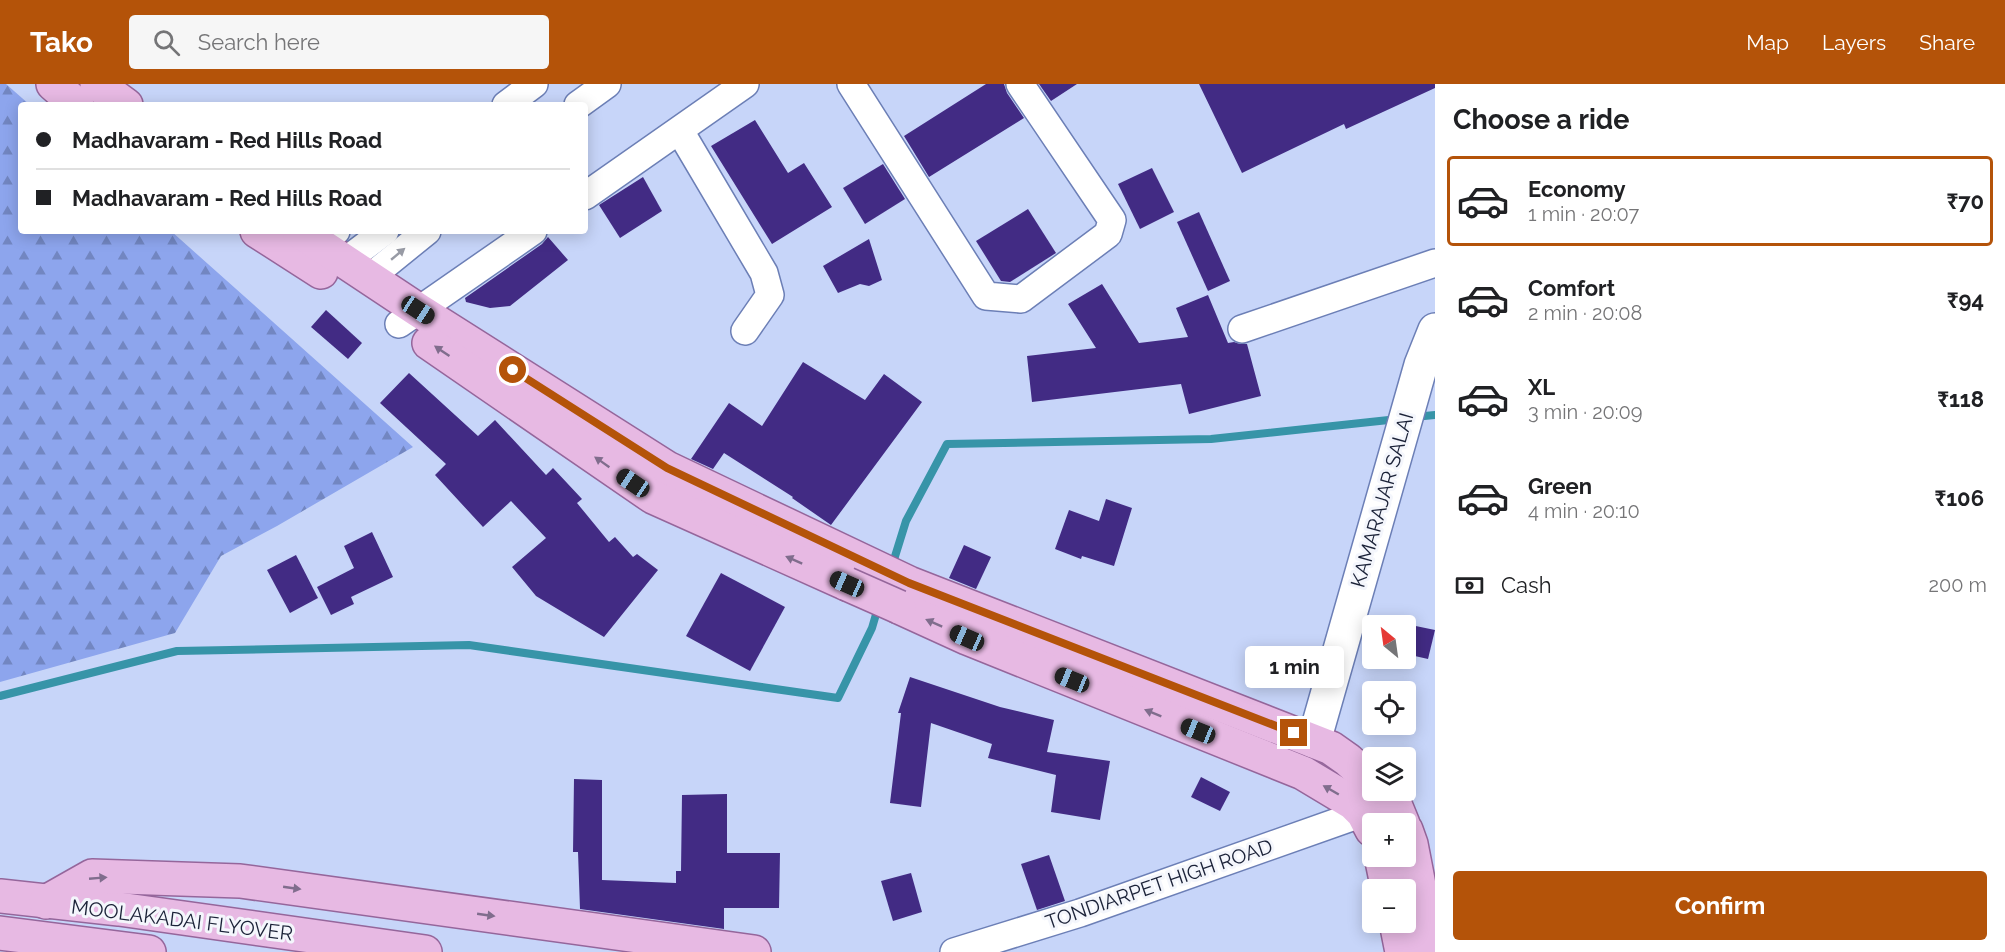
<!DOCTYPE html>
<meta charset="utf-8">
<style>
body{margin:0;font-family:Raleway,sans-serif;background:#f6f6f6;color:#202124;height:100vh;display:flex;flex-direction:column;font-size:22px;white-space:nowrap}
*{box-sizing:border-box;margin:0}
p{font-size:20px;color:#757577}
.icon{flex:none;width:33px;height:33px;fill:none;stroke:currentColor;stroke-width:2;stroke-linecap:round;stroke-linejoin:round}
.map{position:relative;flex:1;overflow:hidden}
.panel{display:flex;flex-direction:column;background:#fff;width:570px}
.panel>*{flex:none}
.hud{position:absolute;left:18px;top:18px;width:570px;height:132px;border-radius:6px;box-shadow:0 3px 15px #0003;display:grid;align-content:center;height:132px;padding:0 18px;background:#fff}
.needle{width:39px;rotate:331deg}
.tools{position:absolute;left:1362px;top:531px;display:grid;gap:12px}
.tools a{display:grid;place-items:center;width:54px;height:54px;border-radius:6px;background:#fff;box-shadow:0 3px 15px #0003;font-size:30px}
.end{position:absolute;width:27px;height:27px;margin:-14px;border:8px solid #b45309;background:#fff;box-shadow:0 0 0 3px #fff}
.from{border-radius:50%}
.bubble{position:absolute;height:42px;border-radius:6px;background:#fff;box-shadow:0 3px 15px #0003;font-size:20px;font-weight:700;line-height:42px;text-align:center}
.car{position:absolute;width:18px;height:36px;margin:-18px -9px;border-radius:8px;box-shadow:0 0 4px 2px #0007;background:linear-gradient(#222 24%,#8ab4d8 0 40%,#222 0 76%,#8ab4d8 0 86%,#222 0)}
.hud b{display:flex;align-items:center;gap:21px;height:57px;font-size:22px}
.hud b+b{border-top:2px solid #e0e0e0}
.hud i{width:15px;height:15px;background:#202124}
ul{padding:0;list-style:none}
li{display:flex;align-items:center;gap:18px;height:90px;margin:0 12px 9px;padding:0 6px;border:3px solid transparent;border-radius:6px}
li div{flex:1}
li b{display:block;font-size:22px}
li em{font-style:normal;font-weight:700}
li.current{border-color:#b45309}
li>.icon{width:54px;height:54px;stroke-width:1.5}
h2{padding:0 18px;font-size:27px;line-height:72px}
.pay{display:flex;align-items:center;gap:15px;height:66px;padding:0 18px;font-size:22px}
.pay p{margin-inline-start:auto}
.button{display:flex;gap:12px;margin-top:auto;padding:12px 18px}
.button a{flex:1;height:69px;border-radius:6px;background:#b45309;color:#fff;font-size:24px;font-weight:700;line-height:69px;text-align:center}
header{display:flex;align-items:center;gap:36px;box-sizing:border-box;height:84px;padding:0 30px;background:#b45309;color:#fff}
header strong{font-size:28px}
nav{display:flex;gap:33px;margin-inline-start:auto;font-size:21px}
.search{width:420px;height:54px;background:#f6f6f6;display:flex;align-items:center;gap:15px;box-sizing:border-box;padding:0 21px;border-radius:6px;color:#757577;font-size:22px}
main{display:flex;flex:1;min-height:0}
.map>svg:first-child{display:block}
.forest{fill:url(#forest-firs)}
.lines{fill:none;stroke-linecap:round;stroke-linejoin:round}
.stream{stroke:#3794a8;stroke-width:8}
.building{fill:#422b84}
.street-casing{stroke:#6c7fb6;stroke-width:30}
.secondary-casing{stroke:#6c7fb6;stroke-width:36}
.primary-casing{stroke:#95669b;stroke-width:36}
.street{stroke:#fff;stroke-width:27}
.secondary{stroke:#fff;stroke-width:33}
.primary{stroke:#e7b9e3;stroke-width:33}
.primary-bridge-casing{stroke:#95669b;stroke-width:36;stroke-linecap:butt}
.primary-bridge{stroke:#e7b9e3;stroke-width:33}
.oneway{fill:#989ba5}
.oneway2{fill:#806d8d}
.route{stroke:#b45309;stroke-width:8}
.labels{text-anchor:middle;stroke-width:6;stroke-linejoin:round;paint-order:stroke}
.street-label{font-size:20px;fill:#1a2137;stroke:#f4f6fc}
</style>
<header>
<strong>Tako</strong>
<div class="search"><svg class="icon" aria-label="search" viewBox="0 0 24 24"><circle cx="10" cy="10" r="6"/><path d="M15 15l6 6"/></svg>Search here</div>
<nav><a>Map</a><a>Layers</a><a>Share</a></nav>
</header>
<main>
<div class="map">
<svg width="1435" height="868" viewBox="0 0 1435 868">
<defs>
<pattern id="forest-firs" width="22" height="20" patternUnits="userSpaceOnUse" patternTransform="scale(1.5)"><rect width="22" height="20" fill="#8da5ed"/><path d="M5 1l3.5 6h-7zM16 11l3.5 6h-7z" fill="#7286c1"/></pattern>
</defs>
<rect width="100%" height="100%" fill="#c7d5f9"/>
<!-- forest -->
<path class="forest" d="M0,0H6L30,21H21V147H171L413,363L277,442L221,472L175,549L0,598Z"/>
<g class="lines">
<!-- stream -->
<g class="stream">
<path d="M1414,333L1435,331"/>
<path d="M892,482L906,437L947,360L1211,355L1398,335"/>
<path d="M0,612L177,567L469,561L838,614L872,544L879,520"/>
</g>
</g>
<!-- building -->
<g class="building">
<path d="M986,0H1004L1007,9L1024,34L929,93L904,52Z"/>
<path d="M1039,0H1077L1051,17Z"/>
<path d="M1199,0H1435V4L1346,45L1344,40L1242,89Z"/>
<path d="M755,36L788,89L804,79L832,123L772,160L711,62Z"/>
<path d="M883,80L905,115L865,140L843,104Z"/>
<path d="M1152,84L1174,128L1140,145L1118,100Z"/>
<path d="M643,93L662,127L620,154L599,121Z"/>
<path d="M1028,125L1056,169L1010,198L1001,197L976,157Z"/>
<path d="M1199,128L1230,197L1208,207L1177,138Z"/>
<path d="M548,153L568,176L510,222L490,224L466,218L465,214L542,160Z"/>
<path d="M869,155L882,196L869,202L860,200L838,209L823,182Z"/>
<path d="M1102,200L1139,259L1188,253L1176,224L1208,211L1228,259L1234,258L1240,260H1247L1261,312L1189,330L1181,300L1032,318L1027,272L1096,264L1068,220Z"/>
<path d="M326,226L362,259L348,275L311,243Z"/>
<path d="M803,278L865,316L884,290L922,318L831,441L792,414L793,413L724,369L713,385L691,375L729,319L762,342Z"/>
<path d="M409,289L478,352L495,336L546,391L553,384L582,415L577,419L609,458L615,453L633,473L637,470L658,486L604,553L536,512L512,483L546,454L511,417L483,443L435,391L446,380L380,319Z"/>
<path d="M1106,415L1132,424L1114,482L1082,472L1081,475L1055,465L1069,426L1099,437Z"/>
<path d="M372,448L393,493L351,513L354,520L331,531L317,503L354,484L344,462Z"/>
<path d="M964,461L991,473L976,505L949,494Z"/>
<path d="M296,471L318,514L290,529L267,486Z"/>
<path d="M721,489L785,523L750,587L686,552Z"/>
<path d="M1406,540L1435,546L1428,575L1406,570Z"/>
<path d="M910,593L1000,623L1054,636L1047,668L1110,677L1100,736L1051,728L1056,691L988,674L992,660L931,639L921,723L890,719L901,629H898Z"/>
<path d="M1201,693L1230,708L1220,727L1191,713Z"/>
<path d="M574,695L602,696V796L676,799V787H681L682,711L727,710V769H780L779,824H724V845L580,825L578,768H573Z"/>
<path d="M1049,771L1065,817L1037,826L1021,780Z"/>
<path d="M911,789L922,828L893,837L881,797Z"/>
</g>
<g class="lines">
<!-- street casing -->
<g class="street-casing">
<g id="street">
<path d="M851,0L986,212L1021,215L1108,150L1112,136L1020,0"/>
<path d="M506,21L534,0"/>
<path d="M578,21L607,0"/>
<path d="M680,47L764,189L770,211L745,247"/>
<path d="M585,112L745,0"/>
<path d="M318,160L336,147"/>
<path d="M344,178L385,147"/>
<path d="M369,194L427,147"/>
<path d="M399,240L533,147"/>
<path d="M1242,245L1435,179"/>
<path d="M954,868L1080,829L1363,729"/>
</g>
</g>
<!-- secondary casing -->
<g class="secondary-casing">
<path id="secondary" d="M1314,657L1421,281L1435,246"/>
</g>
<!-- primary casing -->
<g class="primary-casing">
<g id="primary">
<path d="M53,0L77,21"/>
<path d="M97,0L126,21"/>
<path d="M257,147L321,188"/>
<path d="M299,147L418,226L667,384L909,499L1331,664L1348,676L1372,698"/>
<path d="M429,259L653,413L847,500"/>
<path d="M899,523L967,554L1303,689L1353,719L1363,729L1372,746"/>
<path d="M1382,706L1394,718L1403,740"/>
<path d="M1406,746L1411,760L1432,868"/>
<path d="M1381,772L1388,806"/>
<path d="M0,812L119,825L425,868"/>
<path d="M46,818L92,792L240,797L754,868"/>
<path d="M1396,838L1402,868"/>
<path d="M0,849L149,868"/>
</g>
</g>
<!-- street -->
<use href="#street" class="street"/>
<!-- secondary -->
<use href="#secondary" class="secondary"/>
<!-- primary -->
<use href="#primary" class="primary"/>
<!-- primary-bridge casing -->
<g class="primary-bridge-casing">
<path id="primary-bridge" d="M847,500L899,523"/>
</g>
<!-- primary-bridge -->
<use href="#primary-bridge" class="primary-bridge"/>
</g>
<!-- one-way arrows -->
<defs><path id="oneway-solid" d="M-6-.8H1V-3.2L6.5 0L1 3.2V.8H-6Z" transform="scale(1.5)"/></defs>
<use class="oneway" href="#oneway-solid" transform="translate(398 170) rotate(-40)"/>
<g class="oneway2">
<use href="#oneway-solid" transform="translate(442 267) rotate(-146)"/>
<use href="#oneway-solid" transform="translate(602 378) rotate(-145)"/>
<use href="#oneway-solid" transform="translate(794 476) rotate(-156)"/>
<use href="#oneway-solid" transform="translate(934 539) rotate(-156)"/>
<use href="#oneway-solid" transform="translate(1153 629) rotate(-158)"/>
<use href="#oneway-solid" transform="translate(1331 706) rotate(-150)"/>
<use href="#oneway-solid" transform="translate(98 794) rotate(-5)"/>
<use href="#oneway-solid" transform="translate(292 804) rotate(8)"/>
<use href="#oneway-solid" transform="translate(486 831) rotate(8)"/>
</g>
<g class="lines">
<!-- route -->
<path class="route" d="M513,286L667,384L909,499L1294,649"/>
</g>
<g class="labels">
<!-- street labels -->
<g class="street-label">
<text transform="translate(1382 416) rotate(-74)" y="7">KAMARAJAR SALAI</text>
<text transform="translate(1159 800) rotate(-19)" y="7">TONDIARPET HIGH ROAD</text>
<text transform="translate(182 836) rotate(7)" y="7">MOOLAKADAI FLYOVER</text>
</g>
</g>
</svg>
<div class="tools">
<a><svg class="needle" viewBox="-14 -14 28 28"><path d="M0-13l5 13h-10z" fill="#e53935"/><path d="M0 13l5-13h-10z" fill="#757577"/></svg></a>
<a><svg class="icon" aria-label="locate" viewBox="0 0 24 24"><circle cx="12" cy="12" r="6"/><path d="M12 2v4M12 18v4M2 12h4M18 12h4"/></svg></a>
<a><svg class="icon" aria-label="layers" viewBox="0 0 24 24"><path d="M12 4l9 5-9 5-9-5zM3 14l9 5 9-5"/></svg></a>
<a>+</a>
<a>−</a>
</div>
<i class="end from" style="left:513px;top:286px"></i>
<i class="end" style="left:1294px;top:649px"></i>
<div class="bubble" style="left:1245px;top:562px;width:99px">1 min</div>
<i class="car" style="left:418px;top:226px;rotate:123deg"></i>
<i class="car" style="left:633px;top:399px;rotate:304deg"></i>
<i class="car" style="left:847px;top:500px;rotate:294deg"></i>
<i class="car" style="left:967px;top:554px;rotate:294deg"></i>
<i class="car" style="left:1072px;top:596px;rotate:292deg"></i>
<i class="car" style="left:1198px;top:647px;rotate:292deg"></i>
<div class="hud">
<b><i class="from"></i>Madhavaram - Red Hills Road</b>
<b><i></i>Madhavaram - Red Hills Road</b>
</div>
</div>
<section class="panel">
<h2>Choose a ride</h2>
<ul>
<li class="current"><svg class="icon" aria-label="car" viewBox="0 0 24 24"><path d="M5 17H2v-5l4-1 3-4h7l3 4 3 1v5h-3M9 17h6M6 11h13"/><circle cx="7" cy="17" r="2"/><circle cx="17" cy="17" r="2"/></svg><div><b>Economy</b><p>1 min · 20:07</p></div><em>₹70</em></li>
<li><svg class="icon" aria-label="car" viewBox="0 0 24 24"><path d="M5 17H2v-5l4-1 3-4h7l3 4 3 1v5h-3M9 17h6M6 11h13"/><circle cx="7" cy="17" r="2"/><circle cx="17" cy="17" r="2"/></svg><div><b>Comfort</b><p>2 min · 20:08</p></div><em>₹94</em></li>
<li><svg class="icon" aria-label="car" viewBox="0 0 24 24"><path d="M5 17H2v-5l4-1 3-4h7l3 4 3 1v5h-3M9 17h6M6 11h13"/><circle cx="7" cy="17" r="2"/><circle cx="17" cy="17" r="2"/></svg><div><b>XL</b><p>3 min · 20:09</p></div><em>₹118</em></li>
<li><svg class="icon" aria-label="car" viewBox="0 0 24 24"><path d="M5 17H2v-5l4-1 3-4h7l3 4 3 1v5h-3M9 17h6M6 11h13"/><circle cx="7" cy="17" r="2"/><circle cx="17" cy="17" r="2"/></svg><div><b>Green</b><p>4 min · 20:10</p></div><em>₹106</em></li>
</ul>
<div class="pay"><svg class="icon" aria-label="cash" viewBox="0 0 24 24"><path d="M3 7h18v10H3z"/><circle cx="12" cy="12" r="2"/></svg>Cash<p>200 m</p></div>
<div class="button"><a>Confirm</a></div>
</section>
</main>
